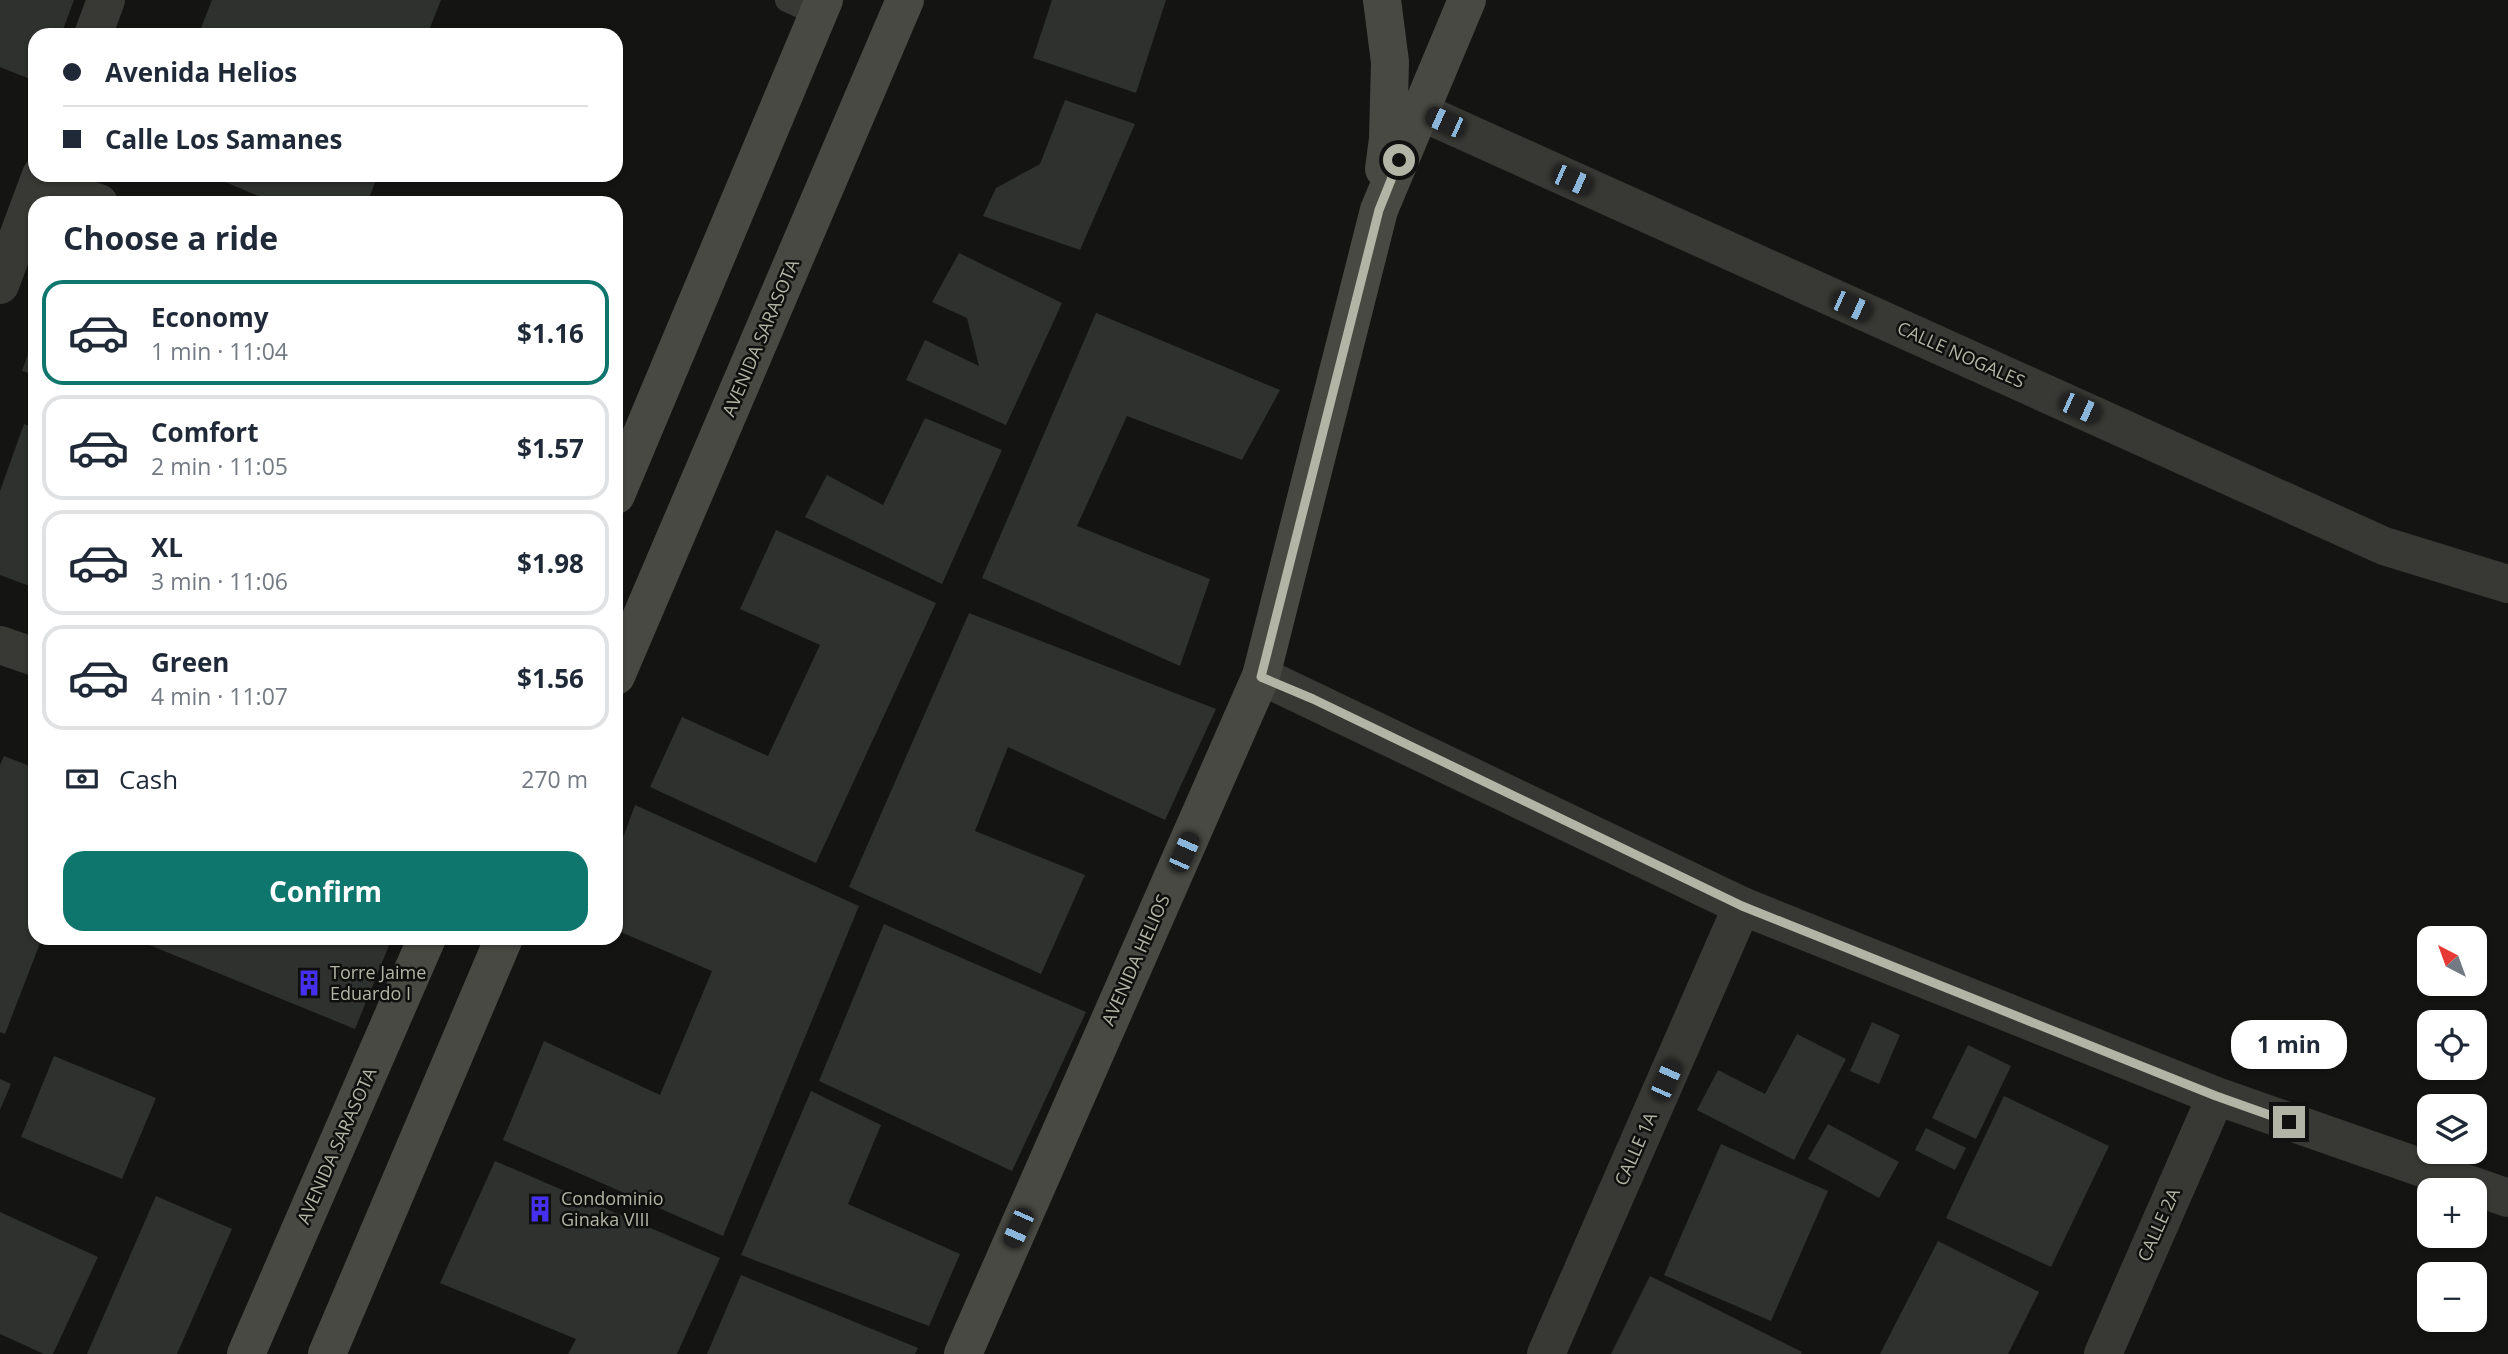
<!DOCTYPE html>
<meta charset="utf-8">
<style>
body{margin:0;font-family:"Open Sans",sans-serif;background:#f2f2f3;color:#1f2937;height:100vh;display:flex;flex-direction:column;font-size:26px;white-space:nowrap}
*{box-sizing:border-box;margin:0}
p{font-size:23px;color:#747a83}
.icon{flex:none;width:38px;height:38px;fill:none;stroke:currentColor;stroke-width:2;stroke-linecap:round;stroke-linejoin:round}
.map{position:relative;flex:1;overflow:hidden}
.side{position:absolute;left:28px;top:196px;width:595px;height:749px;display:flex;flex-direction:column;background:#fff;border-radius:21px;box-shadow:0 2px 5px #0004}
.side>*{flex:none}
.guide{position:absolute;left:28px;top:28px;width:595px;height:154px;border-radius:21px;box-shadow:0 2px 5px #0004;display:grid;align-content:center;height:154px;padding:0 35px;background:#fff}
.needle{width:46px;rotate:319deg}
.tools{position:absolute;left:2417px;top:926px;display:grid;gap:14px}
.tools a{display:grid;place-items:center;width:70px;height:70px;border-radius:14px;background:#fff;box-shadow:0 2px 5px #0004;font-size:35px}
.end{position:absolute;width:32px;height:32px;margin:-16px;border:9px solid #b2b5a5;background:#111;box-shadow:0 0 0 4px #111}
.from{border-radius:50%}
.bubble{position:absolute;height:49px;border-radius:21px;background:#fff;box-shadow:0 2px 5px #0004;font-size:23px;font-weight:700;line-height:49px;text-align:center}
.car{position:absolute;width:21px;height:42px;margin:-21px -10px;border-radius:9px;box-shadow:0 0 5px 2px #0007;background:linear-gradient(#222 24%,#8ab4d8 0 40%,#222 0 76%,#8ab4d8 0 86%,#222 0)}
.guide b{display:flex;align-items:center;gap:24px;height:66px;font-size:26px}
.guide b+b{border-top:2px solid #e0e1e3}
.guide i{width:18px;height:18px;background:#1f2937}
ul{padding:0;list-style:none}
li{display:flex;align-items:center;gap:21px;height:105px;margin:0 14px 10px;padding:0 21px;border:4px solid #e0e1e3;border-radius:21px}
li div{flex:1}
li b{display:block;font-size:26px}
li em{font-style:normal;font-weight:700}
li.selected{border-color:#0f766e}
li>.icon{width:63px;height:63px;stroke-width:1.5}
h2{padding:0 35px;font-size:32px;line-height:84px}
.pay{display:flex;align-items:center;gap:18px;height:77px;padding:0 35px;font-size:26px}
.pay p{margin-inline-start:auto}
.button{display:flex;gap:14px;margin-top:auto;padding:14px 35px}
.button a{flex:1;height:80px;border-radius:21px;background:#0f766e;color:#fff;font-size:28px;font-weight:700;line-height:80px;text-align:center}
.map>svg:first-child{display:block}
.building{fill:#2f312e}
.lines{fill:none;stroke-linecap:round;stroke-linejoin:round}
.lane{stroke:#383934;stroke-width:24}
.street{stroke:#383934;stroke-width:38}
.secondary{stroke:#484942;stroke-width:38}
.route{stroke:#b2b5a5;stroke-width:9}
.labels{text-anchor:middle;stroke-width:5;stroke-linejoin:round;paint-order:stroke}
.street-label{font-size:18px;fill:#b2b5a5;stroke:#0f100e}
.poi-label{font-size:18px;fill:#b2b5a5;stroke:#0f100e;text-anchor:start}
</style>
<div class="map">
<svg width="2508" height="1354" viewBox="0 0 2508 1354">
<rect width="100%" height="100%" fill="#141513"/>
<!-- building -->
<g class="building">
<path d="M0,0H74L61,35H35V81L0,67Z"/>
<path d="M212,0H441L427,35H217L201,28Z"/>
<path d="M1052,0H1166L1136,93L1033,58Z"/>
<path d="M1065,100L1135,124L1080,250L983,216L996,188L1040,164Z"/>
<path d="M209,175H378L367,203H275Z"/>
<path d="M959,253L1062,303L1006,425L906,380L925,340L979,366L967,318L932,302Z"/>
<path d="M1096,313L1280,390L1242,460L1127,416L1077,526L1210,579L1180,666L982,578Z"/>
<path d="M35,334V375L22,371Z"/>
<path d="M925,418L1002,450L942,584L805,517L827,475L883,505Z"/>
<path d="M24,424L35,428V588L0,575V491Z"/>
<path d="M776,530L936,603L816,863L650,787L682,717L768,756L820,645L740,609Z"/>
<path d="M969,613L1216,709L1165,820L1008,747L975,831L1085,875L1041,974L849,887Z"/>
<path d="M4,756L35,768V938H42L5,1034L0,1032V765Z"/>
<path d="M635,805L859,906L723,1236L503,1140L544,1041L660,1095L712,971L616,930V857Z"/>
<path d="M884,924L1086,1012L1012,1171L819,1081Z"/>
<path d="M132,938H392L355,1029Z"/>
<path d="M1872,1022L1900,1035L1879,1084L1850,1071Z"/>
<path d="M1797,1034L1846,1059L1794,1160L1697,1110L1718,1070L1765,1094Z"/>
<path d="M1968,1045L2011,1066L1976,1139L1932,1118Z"/>
<path d="M54,1056L156,1098L122,1179L21,1137Z"/>
<path d="M0,1079L11,1084L0,1110Z"/>
<path d="M811,1091L881,1125L848,1204L960,1254L929,1326L741,1255Z"/>
<path d="M2004,1096L2109,1146L2051,1267L1946,1218Z"/>
<path d="M1828,1124L1899,1162L1879,1198L1808,1159Z"/>
<path d="M1926,1128L1966,1148L1955,1170L1915,1150Z"/>
<path d="M1721,1144L1828,1191L1771,1321L1664,1275Z"/>
<path d="M495,1161L720,1258L677,1354H568L576,1339L440,1283Z"/>
<path d="M156,1196L232,1229L177,1354H87Z"/>
<path d="M0,1212L98,1257L53,1354H44L0,1334Z"/>
<path d="M1938,1241L2039,1292L2008,1354H1880Z"/>
<path d="M741,1275L918,1348L915,1354H707Z"/>
<path d="M1650,1276L1802,1352L1801,1354H1611Z"/>
</g>
<g class="lines">
<!-- lane -->
<path class="lane" d="M787,0L818,14"/>
<!-- street -->
<g class="street">
<path d="M93,35L106,0"/>
<path d="M1419,111L2384,546L2508,584"/>
<path d="M39,181L99,203"/>
<path d="M0,285L41,175"/>
<path d="M0,645L35,657"/>
<path d="M1261,676L1742,906L2216,1096L2508,1198"/>
<path d="M1546,1354L1742,906"/>
<path d="M2103,1354L2216,1096"/>
</g>
<!-- secondary -->
<g class="secondary">
<path d="M1382,0L1390,62L1388,139L1384,169"/>
<path d="M616,495L824,0"/>
<path d="M616,676L905,0"/>
<path d="M246,1354L427,938"/>
<path d="M327,1354L504,938"/>
<path d="M963,1354L1261,676L1379,210L1467,0"/>
</g>
</g>
<g class="lines">
<!-- route -->
<path class="route" d="M1399,160L1379,210L1261,677L1313,699L1742,906L2216,1096L2289,1122"/>
</g>
<!-- icons -->
<defs>
<g id="building-bare" transform="scale(2.1)"><path d="M-4-6H4V6H1V3H-1V6H-4ZM-2.5-4.3h1.7v1.8h-1.7ZM.8-4.3h1.7v1.8H.8ZM-2.5-1h1.7V.8h-1.7ZM.8-1h1.7V.8H.8Z" fill="#472ff0" stroke="#0f100e" stroke-width="2.5" paint-order="stroke"/></g>
</defs>
<g fill-rule="evenodd">
<use href="#building-bare" x="309" y="983"/>
<use href="#building-bare" x="540" y="1209"/>
</g>
<g class="labels">
<!-- street labels -->
<g class="street-label">
<text transform="translate(761 338) rotate(-67)" y="6">AVENIDA SARASOTA</text>
<text transform="translate(1961 355) rotate(24)" y="6">CALLE NOGALES</text>
<text transform="translate(1136 960) rotate(-66)" y="6">AVENIDA HELIOS</text>
<text transform="translate(337 1146) rotate(-66)" y="6">AVENIDA SARASOTA</text>
<text transform="translate(1636 1149) rotate(-66)" y="6">CALLE 1A</text>
<text transform="translate(2159 1225) rotate(-66)" y="6">CALLE 2A</text>
</g>
<!-- poi labels -->
<g class="poi-label">
<text x="330" y="979">Torre Jaime<tspan x="330" dy="21">Eduardo I</tspan></text>
<text x="561" y="1205">Condominio<tspan x="561" dy="21">Ginaka VIII</tspan></text>
</g>
</g>
</svg>
<div class="tools">
<a><svg class="needle" viewBox="-14 -14 28 28"><path d="M0-13l5 13h-10z" fill="#e53935"/><path d="M0 13l5-13h-10z" fill="#747a83"/></svg></a>
<a><svg class="icon" aria-label="locate" viewBox="0 0 24 24"><circle cx="12" cy="12" r="6"/><path d="M12 2v4M12 18v4M2 12h4M18 12h4"/></svg></a>
<a><svg class="icon" aria-label="layers" viewBox="0 0 24 24"><path d="M12 4l9 5-9 5-9-5zM3 14l9 5 9-5"/></svg></a>
<a>+</a>
<a>−</a>
</div>
<i class="end from" style="left:1399px;top:160px"></i>
<i class="end" style="left:2289px;top:1122px"></i>
<div class="bubble" style="left:2231px;top:1020px;width:116px">1 min</div>
<i class="car" style="left:1445px;top:122px;rotate:294deg"></i>
<i class="car" style="left:1572px;top:180px;rotate:114deg"></i>
<i class="car" style="left:1851px;top:306px;rotate:114deg"></i>
<i class="car" style="left:2080px;top:408px;rotate:114deg"></i>
<i class="car" style="left:1184px;top:852px;rotate:24deg"></i>
<i class="car" style="left:1666px;top:1080px;rotate:24deg"></i>
<i class="car" style="left:1018px;top:1228px;rotate:204deg"></i>
<div class="guide">
<b><i class="from"></i>Avenida Helios</b>
<b><i></i>Calle Los Samanes</b>
</div>
<section class="side">
<h2>Choose a ride</h2>
<ul>
<li class="selected"><svg class="icon" aria-label="car" viewBox="0 0 24 24"><path d="M5 17H2v-5l4-1 3-4h7l3 4 3 1v5h-3M9 17h6M6 11h13"/><circle cx="7" cy="17" r="2"/><circle cx="17" cy="17" r="2"/></svg><div><b>Economy</b><p>1 min · 11:04</p></div><em>$1.16</em></li>
<li><svg class="icon" aria-label="car" viewBox="0 0 24 24"><path d="M5 17H2v-5l4-1 3-4h7l3 4 3 1v5h-3M9 17h6M6 11h13"/><circle cx="7" cy="17" r="2"/><circle cx="17" cy="17" r="2"/></svg><div><b>Comfort</b><p>2 min · 11:05</p></div><em>$1.57</em></li>
<li><svg class="icon" aria-label="car" viewBox="0 0 24 24"><path d="M5 17H2v-5l4-1 3-4h7l3 4 3 1v5h-3M9 17h6M6 11h13"/><circle cx="7" cy="17" r="2"/><circle cx="17" cy="17" r="2"/></svg><div><b>XL</b><p>3 min · 11:06</p></div><em>$1.98</em></li>
<li><svg class="icon" aria-label="car" viewBox="0 0 24 24"><path d="M5 17H2v-5l4-1 3-4h7l3 4 3 1v5h-3M9 17h6M6 11h13"/><circle cx="7" cy="17" r="2"/><circle cx="17" cy="17" r="2"/></svg><div><b>Green</b><p>4 min · 11:07</p></div><em>$1.56</em></li>
</ul>
<div class="pay"><svg class="icon" aria-label="cash" viewBox="0 0 24 24"><path d="M3 7h18v10H3z"/><circle cx="12" cy="12" r="2"/></svg>Cash<p>270 m</p></div>
<div class="button"><a>Confirm</a></div>
</section>
</div>
